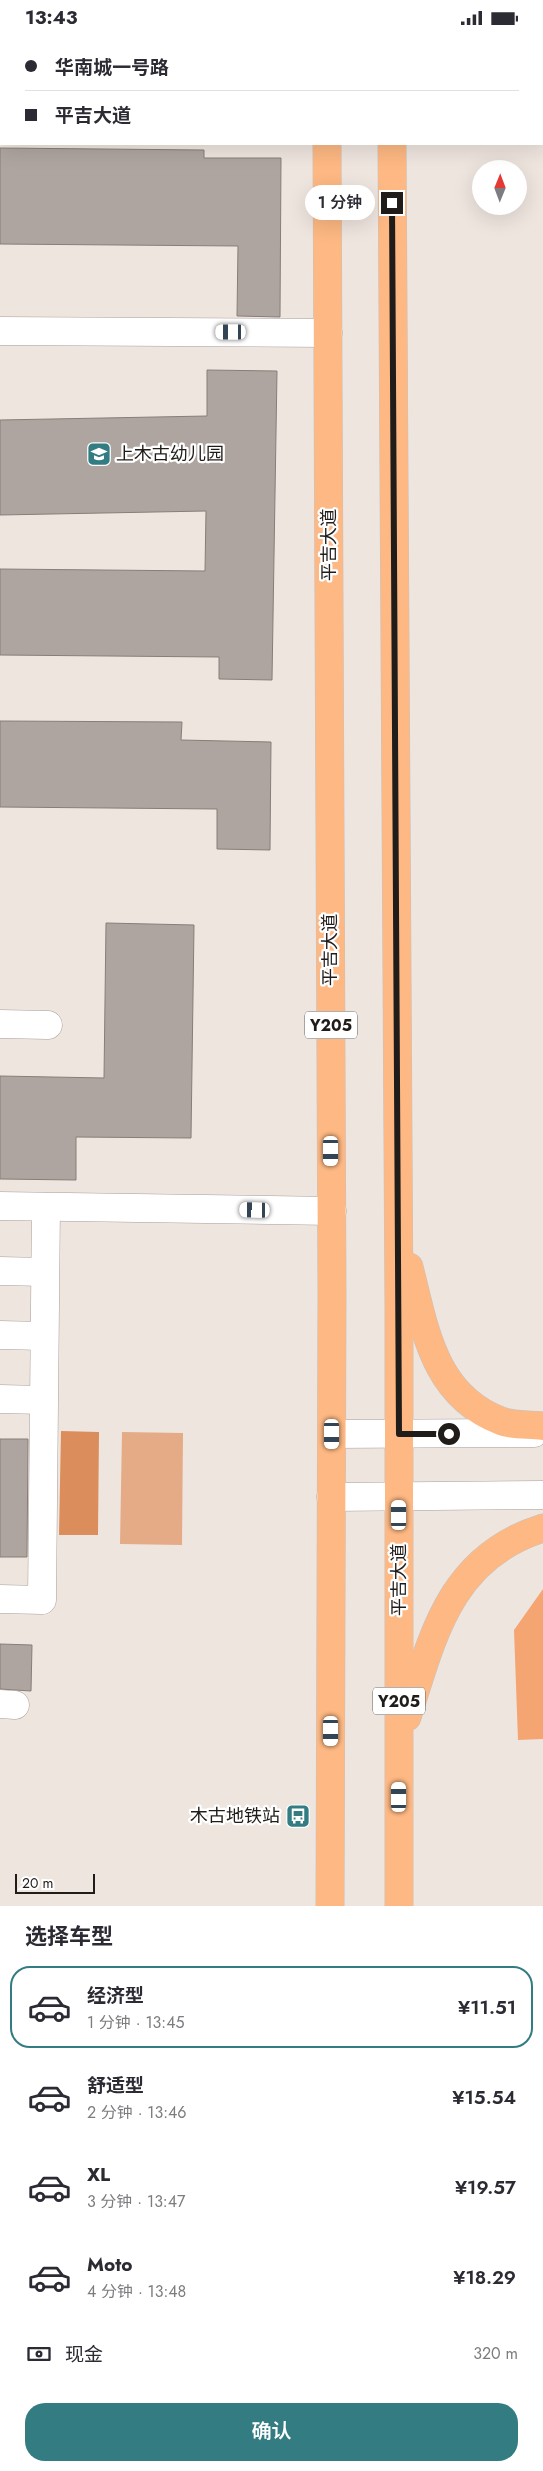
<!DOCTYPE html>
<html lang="zh">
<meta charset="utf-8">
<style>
body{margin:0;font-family:Jost,"Noto Sans SC",sans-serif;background:#f7f7f7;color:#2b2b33;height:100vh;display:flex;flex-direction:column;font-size:19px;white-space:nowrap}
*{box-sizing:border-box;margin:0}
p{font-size:16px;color:#7c7c81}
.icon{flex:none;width:28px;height:28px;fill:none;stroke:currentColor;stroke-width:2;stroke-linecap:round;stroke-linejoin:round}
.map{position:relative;height:1871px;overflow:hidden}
.side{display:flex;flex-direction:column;background:#fff;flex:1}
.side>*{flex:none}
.hud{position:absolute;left:0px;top:0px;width:544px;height:110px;box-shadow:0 5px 20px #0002;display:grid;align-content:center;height:110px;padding:0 25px;background:#fff}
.needle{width:32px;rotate:1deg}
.controls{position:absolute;left:472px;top:125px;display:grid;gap:10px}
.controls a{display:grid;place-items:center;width:55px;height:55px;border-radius:50%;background:#fff;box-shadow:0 5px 20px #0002;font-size:25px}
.scale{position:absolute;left:15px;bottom:12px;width:80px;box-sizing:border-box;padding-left:5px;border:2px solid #1f1c1a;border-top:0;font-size:14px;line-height:18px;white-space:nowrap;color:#1f1c1a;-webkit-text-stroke:4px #fff;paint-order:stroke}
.end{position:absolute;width:22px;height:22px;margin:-11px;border:6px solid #1f1c1a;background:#fff;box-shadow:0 0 0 2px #fff}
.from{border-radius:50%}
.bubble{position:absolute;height:35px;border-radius:18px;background:#fff;box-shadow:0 5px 20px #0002;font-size:16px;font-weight:600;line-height:35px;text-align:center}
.car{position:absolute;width:15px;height:30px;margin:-15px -8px;border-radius:6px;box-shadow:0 0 4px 1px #0007;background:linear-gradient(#fff 24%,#345 0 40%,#fff 0 76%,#345 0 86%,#fff 0)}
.hud b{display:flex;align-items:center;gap:18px;height:48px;font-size:19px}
.hud b+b{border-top:1px solid #e1e1e2}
.hud i{width:12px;height:12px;background:#2b2b33}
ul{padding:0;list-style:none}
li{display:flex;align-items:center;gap:15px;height:82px;margin:0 10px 8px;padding:0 15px;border:2px solid transparent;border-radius:20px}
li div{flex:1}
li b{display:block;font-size:19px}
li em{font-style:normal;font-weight:600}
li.active{border-color:#337c82}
li>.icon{width:45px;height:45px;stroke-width:1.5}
h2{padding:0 25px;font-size:22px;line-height:60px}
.pay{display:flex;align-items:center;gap:12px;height:55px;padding:0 25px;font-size:19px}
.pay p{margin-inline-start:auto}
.action{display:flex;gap:10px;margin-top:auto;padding:10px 25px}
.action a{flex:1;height:58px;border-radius:20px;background:#337c82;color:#fff;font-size:20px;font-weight:600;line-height:58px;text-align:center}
.status{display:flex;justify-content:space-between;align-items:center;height:35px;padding:0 25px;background:#fff;direction:ltr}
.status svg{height:14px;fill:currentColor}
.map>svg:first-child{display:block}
.green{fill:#e5ab86}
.forest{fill:#f4a571}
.water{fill:#db8e5b}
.building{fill:#afa5a0;stroke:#867e78}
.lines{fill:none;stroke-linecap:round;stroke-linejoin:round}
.minor-casing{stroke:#a89f9a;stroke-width:29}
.major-casing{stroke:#c5c4c3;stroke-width:29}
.minor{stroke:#fff;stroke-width:28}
.major{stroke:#fdb883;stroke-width:28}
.route{stroke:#1f1c1a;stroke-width:6}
.labels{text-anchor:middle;stroke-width:4.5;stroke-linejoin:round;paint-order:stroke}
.shield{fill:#fff;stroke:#62605f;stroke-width:1}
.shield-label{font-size:16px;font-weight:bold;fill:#1f1c1a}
.poi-label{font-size:18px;fill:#1f1c1a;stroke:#fff;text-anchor:start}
.street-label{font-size:18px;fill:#1f1c1a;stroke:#fff}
</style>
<div class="status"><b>13:43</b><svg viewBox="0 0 49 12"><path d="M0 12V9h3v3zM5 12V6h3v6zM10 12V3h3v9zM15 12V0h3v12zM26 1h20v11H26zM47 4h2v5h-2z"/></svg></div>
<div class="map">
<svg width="543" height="1871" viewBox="0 0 543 1871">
<rect width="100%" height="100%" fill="#efe5df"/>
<!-- green -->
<path class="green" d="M122,1397L183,1398L182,1510L120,1509Z"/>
<!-- forest -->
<path class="forest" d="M543,1554V1704L518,1705L514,1595Z"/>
<!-- water -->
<path class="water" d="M61,1396L99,1397L98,1500H59Z"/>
<!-- building -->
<g class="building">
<path d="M0,113L204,115V123H281L280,282L237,281L238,211L0,209Z"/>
<path d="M207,335L277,336L272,645L219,644V622L0,620V534L205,536L206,476L0,480V385L207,381Z"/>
<path d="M0,686L182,687L181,705L271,707L270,815L217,814V774L0,772Z"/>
<path d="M106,888L194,890L191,1103L76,1102V1145L0,1144V1041L104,1043Z"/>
<path d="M0,1404H28L27,1522H0Z"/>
<path d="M0,1609L32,1610L31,1656L0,1654Z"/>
</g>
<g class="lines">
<!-- minor casing -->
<g class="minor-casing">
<g id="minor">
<path d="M0,296L328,298"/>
<path d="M0,989L48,990"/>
<path d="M0,1171L332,1176"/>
<path d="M0,1236L45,1237"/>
<path d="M0,1300L44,1301"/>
<path d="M0,1364L43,1365"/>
<path d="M332,1399L534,1398"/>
<path d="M331,1462L543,1460"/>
<path d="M0,1564L42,1565L46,1172"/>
<path d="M0,1669L15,1670"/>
</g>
</g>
<!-- major casing -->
<g class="major-casing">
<g id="major">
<path d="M327,0V1"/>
<path d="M391,0V1"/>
<path d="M327,109L332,1260L330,1871"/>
<path d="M392,109L399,1273V1871"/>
<path d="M409,1232C425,1294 433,1360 501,1386C513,1391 530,1389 543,1391"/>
<path d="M407,1682C433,1600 450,1522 543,1493"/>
</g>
</g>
<!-- minor -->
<use href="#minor" class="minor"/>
<!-- major -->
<use href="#major" class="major"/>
</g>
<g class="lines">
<!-- route -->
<path class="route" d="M392,168L399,1399H449"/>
</g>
<!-- icons -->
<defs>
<g id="school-square" transform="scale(1.25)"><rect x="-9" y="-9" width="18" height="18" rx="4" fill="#337c82" stroke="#fff"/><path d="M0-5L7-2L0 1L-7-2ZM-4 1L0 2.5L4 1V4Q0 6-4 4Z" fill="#fff"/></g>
<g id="bus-square" transform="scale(1.25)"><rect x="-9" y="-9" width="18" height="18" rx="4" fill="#337c82" stroke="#fff"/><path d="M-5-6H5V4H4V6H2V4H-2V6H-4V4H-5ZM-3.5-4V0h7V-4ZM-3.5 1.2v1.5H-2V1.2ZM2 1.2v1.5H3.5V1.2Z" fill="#fff"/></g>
</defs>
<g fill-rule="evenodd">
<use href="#school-square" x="99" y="419"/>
<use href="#bus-square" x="298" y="1781"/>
</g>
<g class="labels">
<!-- shield labels -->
<g class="shield">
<rect x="305" y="976.5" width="52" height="27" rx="4"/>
<rect x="373" y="1652.5" width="52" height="27" rx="4"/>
</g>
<g class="shield-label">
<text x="331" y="996">Y205</text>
<text x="399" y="1672">Y205</text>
</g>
<!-- poi labels -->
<g class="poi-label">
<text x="116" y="425">上木古幼儿园</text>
<text x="280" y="1787" text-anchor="end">木古地铁站</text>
</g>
<!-- street labels -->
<g class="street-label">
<text transform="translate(329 510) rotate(-90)" y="6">平吉大道</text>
<text transform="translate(330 915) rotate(-90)" y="6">平吉大道</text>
<text transform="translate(399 1545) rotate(-90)" y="6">平吉大道</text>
</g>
</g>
</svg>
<div class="controls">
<a><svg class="needle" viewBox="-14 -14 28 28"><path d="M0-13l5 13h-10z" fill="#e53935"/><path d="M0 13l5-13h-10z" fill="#7c7c81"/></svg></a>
</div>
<div class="scale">20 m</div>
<i class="end from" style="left:449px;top:1399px"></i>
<i class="end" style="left:392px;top:168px"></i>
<div class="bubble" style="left:305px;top:150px;width:70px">1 分钟</div>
<i class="car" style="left:231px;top:297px;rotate:270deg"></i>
<i class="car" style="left:331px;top:1116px;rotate:180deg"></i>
<i class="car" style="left:255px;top:1175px;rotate:271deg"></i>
<i class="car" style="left:332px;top:1399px;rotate:180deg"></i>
<i class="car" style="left:399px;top:1480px;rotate:0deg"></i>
<i class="car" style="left:331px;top:1696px;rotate:180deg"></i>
<i class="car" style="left:399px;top:1762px;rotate:0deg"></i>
<div class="hud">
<b><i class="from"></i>华南城一号路</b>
<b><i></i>平吉大道</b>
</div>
</div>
<section class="side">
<h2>选择车型</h2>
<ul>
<li class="active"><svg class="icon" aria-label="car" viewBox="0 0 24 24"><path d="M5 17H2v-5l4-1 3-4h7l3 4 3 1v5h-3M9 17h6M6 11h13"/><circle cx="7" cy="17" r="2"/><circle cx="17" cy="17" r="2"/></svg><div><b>经济型</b><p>1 分钟 · 13:45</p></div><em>¥11.51</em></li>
<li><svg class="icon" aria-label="car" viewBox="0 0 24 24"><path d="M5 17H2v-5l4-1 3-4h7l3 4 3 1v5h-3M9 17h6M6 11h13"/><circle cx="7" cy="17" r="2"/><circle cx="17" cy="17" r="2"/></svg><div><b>舒适型</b><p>2 分钟 · 13:46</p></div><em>¥15.54</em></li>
<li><svg class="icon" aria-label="car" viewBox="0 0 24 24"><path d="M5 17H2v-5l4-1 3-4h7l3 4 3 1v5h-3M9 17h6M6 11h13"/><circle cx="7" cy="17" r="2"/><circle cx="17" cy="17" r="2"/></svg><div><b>XL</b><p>3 分钟 · 13:47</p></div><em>¥19.57</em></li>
<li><svg class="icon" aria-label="car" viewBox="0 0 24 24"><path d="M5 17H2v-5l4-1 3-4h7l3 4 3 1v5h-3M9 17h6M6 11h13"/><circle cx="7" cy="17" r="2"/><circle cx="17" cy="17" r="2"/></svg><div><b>Moto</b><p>4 分钟 · 13:48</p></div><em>¥18.29</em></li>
</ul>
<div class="pay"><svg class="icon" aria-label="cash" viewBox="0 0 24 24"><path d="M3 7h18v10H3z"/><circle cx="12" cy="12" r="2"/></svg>现金<p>320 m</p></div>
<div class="action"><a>确认</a></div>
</section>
